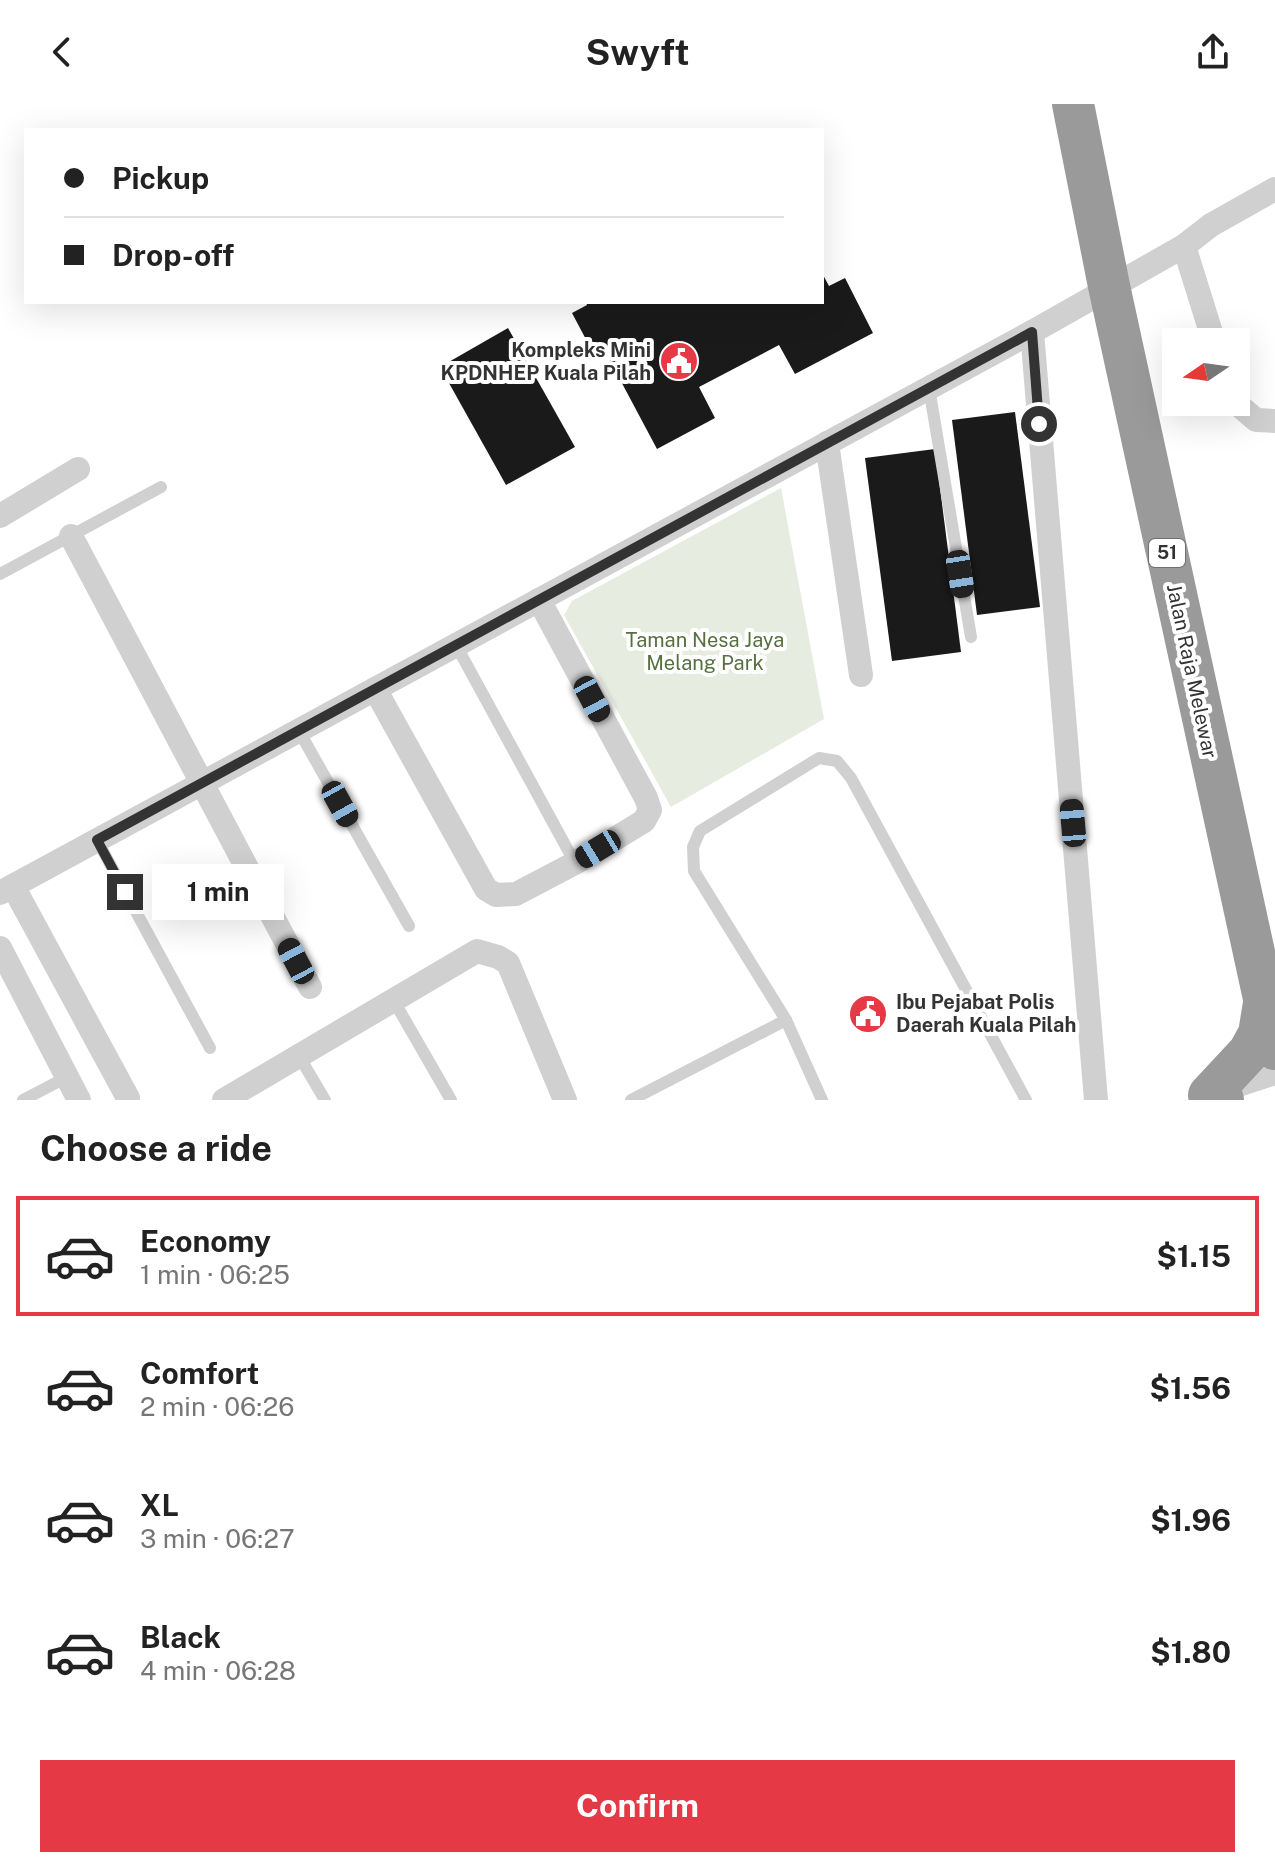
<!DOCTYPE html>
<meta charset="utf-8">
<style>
body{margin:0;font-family:"Public Sans",sans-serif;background:#f6f6f6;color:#222;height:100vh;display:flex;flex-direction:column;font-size:30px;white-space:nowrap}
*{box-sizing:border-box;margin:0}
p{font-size:26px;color:#767676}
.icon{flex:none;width:44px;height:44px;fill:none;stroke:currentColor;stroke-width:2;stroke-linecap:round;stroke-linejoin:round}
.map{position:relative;height:996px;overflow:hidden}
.details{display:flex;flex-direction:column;background:#fff;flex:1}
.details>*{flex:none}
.guide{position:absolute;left:24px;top:24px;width:800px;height:176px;border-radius:0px;box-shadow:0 8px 32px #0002;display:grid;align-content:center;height:176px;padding:0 40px;background:#fff}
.needle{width:52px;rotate:257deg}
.controls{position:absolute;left:1162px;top:224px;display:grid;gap:16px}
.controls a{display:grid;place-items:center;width:88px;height:88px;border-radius:0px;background:#fff;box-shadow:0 8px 32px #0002;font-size:40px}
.end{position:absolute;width:36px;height:36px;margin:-18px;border:10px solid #333;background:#fff;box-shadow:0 0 0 4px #fff}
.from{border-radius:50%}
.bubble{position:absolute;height:56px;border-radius:0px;background:#fff;box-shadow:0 8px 32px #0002;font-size:26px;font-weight:700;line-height:56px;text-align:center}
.car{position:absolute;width:24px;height:48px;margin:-24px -12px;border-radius:10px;box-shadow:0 0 6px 2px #0007;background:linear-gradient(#222 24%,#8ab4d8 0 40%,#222 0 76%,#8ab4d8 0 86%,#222 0)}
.guide b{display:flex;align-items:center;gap:28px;height:76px;font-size:30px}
.guide b+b{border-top:2px solid #e0e0e0}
.guide i{width:20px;height:20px;background:#222}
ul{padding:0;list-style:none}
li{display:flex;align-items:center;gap:24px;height:120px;margin:0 16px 12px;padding:0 24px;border:4px solid transparent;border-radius:0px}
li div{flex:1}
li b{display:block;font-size:30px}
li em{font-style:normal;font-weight:700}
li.active{border-color:#e63946}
li>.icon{width:72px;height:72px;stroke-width:1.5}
h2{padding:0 40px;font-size:36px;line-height:96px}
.action{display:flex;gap:16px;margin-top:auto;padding:16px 40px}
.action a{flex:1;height:92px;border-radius:0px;background:#e63946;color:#fff;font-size:32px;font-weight:700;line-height:92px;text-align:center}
header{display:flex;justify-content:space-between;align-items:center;height:104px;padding:0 40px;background:#fff;font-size:36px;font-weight:700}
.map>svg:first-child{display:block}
.green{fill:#e6ecdf}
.building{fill:#1a1a1a}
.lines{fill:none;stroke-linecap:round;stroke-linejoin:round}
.lane{stroke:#d0d0d0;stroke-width:12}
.street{stroke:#d0d0d0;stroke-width:24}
.highway{stroke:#9a9a9a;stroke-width:42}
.route{stroke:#333;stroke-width:10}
.labels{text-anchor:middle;stroke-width:8;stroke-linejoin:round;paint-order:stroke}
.shield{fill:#fff;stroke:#707070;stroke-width:2}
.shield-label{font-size:18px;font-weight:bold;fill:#333}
.poi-label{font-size:20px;font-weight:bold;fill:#333;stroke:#fff;text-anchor:end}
.park-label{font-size:20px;fill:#56703f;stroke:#fff}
.street-label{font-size:20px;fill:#333;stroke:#fff}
</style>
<header><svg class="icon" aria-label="back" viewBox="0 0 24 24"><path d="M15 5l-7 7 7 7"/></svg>Swyft<svg class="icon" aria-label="share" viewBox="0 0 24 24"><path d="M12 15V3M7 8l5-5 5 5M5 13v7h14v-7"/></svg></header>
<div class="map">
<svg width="1275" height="996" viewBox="0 0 1275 996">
<rect width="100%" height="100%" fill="#fff"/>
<!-- green -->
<path class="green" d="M781,384L824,615L671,703L564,511L572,497Z"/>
<!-- building -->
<g class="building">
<path d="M822,169L829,182L845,174L873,229L795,270L779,241L699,283L715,314L657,345L600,238L590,243L572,209L587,201L586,198H822Z"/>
<path d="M508,224L575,343L506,381L440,263Z"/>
<path d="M1015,308L1040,503L977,511L952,316Z"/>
<path d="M935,345L961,548L892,557L865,354Z"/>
</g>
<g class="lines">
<!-- lane -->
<g class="lane">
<path d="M929,284L971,533"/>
<path d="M0,470L161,383"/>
<path d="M456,541L575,759"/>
<path d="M299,627L409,822"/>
<path d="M97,736L210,944"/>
<path d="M394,897L451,996"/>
<path d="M299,952L325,996"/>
<path d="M23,996L67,973"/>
<path d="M631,996L786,916"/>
<path d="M822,996L786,916L694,767L693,743L700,727L819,654L837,657L851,674L1026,996"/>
</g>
<!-- street -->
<g class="street">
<path d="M1184,142L1211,121L1275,85"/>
<path d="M1032,228L1096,996"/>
<path d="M1235,298L1256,316L1275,317"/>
<path d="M827,339L861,571"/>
<path d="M0,412L78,365"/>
<path d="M71,432L310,883"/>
<path d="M375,585L486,785L496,791L516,790L575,759L644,717L650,706L646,694L539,496"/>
<path d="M13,782L128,994"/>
<path d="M0,789L1032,228L1184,142L1214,238"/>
<path d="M0,844L79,996"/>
<path d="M1220,987L1275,969"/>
<path d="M224,996L477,847L498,853L508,859L565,996"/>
</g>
<!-- highway -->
<g class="highway">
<path d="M1073,0L1109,182L1275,945"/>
<path d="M1223,996L1209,991L1249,948L1259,930L1264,899"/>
</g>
</g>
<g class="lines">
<!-- route -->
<path class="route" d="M125,788L97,736L1032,228L1039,320"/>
</g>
<!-- icons -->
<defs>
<g id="civic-disc" transform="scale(2)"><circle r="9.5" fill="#e63946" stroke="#fff"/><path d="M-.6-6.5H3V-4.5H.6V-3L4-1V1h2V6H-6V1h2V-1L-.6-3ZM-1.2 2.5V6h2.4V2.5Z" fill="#fff"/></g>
</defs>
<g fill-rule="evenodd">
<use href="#civic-disc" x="679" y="257"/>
<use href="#civic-disc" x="868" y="910"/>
</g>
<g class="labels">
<!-- shield labels -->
<rect class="shield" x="1149" y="435" width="36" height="28" rx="6"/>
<g class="shield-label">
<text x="1167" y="455">51</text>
</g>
<!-- poi labels -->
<g class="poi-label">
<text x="651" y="253">Kompleks Mini<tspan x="651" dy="23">KPDNHEP Kuala Pilah</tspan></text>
<text x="896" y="905" text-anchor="start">Ibu Pejabat Polis<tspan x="896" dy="23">Daerah Kuala Pilah</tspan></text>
</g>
<!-- park labels -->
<g class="park-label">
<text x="705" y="543">Taman Nesa Jaya<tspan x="705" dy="23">Melang Park</tspan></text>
</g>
<!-- street labels -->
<g class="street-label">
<text transform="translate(1192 567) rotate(78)" y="7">Jalan Raja Melewar</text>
</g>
</g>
</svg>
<div class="controls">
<a><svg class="needle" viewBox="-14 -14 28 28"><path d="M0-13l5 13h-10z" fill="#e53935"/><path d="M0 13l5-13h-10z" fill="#767676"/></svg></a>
</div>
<i class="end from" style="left:1039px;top:320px"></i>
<i class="end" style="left:125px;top:788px"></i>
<div class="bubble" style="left:152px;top:760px;width:132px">1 min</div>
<i class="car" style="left:960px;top:470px;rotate:171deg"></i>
<i class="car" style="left:592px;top:595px;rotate:152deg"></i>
<i class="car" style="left:340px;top:700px;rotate:151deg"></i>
<i class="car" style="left:1073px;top:719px;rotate:355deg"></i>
<i class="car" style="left:598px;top:745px;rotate:239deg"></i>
<i class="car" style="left:296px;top:857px;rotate:332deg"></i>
<div class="guide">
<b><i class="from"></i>Pickup</b>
<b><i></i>Drop-off</b>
</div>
</div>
<section class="details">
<h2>Choose a ride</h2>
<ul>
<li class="active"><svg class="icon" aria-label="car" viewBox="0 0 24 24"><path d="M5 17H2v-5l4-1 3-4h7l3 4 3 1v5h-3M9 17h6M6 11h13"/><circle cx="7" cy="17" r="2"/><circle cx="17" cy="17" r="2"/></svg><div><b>Economy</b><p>1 min · 06:25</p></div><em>$1.15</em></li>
<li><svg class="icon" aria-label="car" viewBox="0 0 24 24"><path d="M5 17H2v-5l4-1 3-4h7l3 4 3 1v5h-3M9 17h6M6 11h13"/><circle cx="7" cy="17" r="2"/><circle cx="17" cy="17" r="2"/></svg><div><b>Comfort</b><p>2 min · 06:26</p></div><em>$1.56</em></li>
<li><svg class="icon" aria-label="car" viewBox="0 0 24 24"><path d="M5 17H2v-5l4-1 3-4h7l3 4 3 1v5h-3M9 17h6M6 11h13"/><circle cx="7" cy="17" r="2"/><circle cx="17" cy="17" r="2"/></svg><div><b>XL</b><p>3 min · 06:27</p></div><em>$1.96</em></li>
<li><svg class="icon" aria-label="car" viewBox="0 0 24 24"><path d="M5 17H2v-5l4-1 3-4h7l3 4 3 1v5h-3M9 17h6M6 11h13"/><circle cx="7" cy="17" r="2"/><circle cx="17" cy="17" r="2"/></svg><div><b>Black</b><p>4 min · 06:28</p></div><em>$1.80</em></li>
</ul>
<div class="action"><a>Confirm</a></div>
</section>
